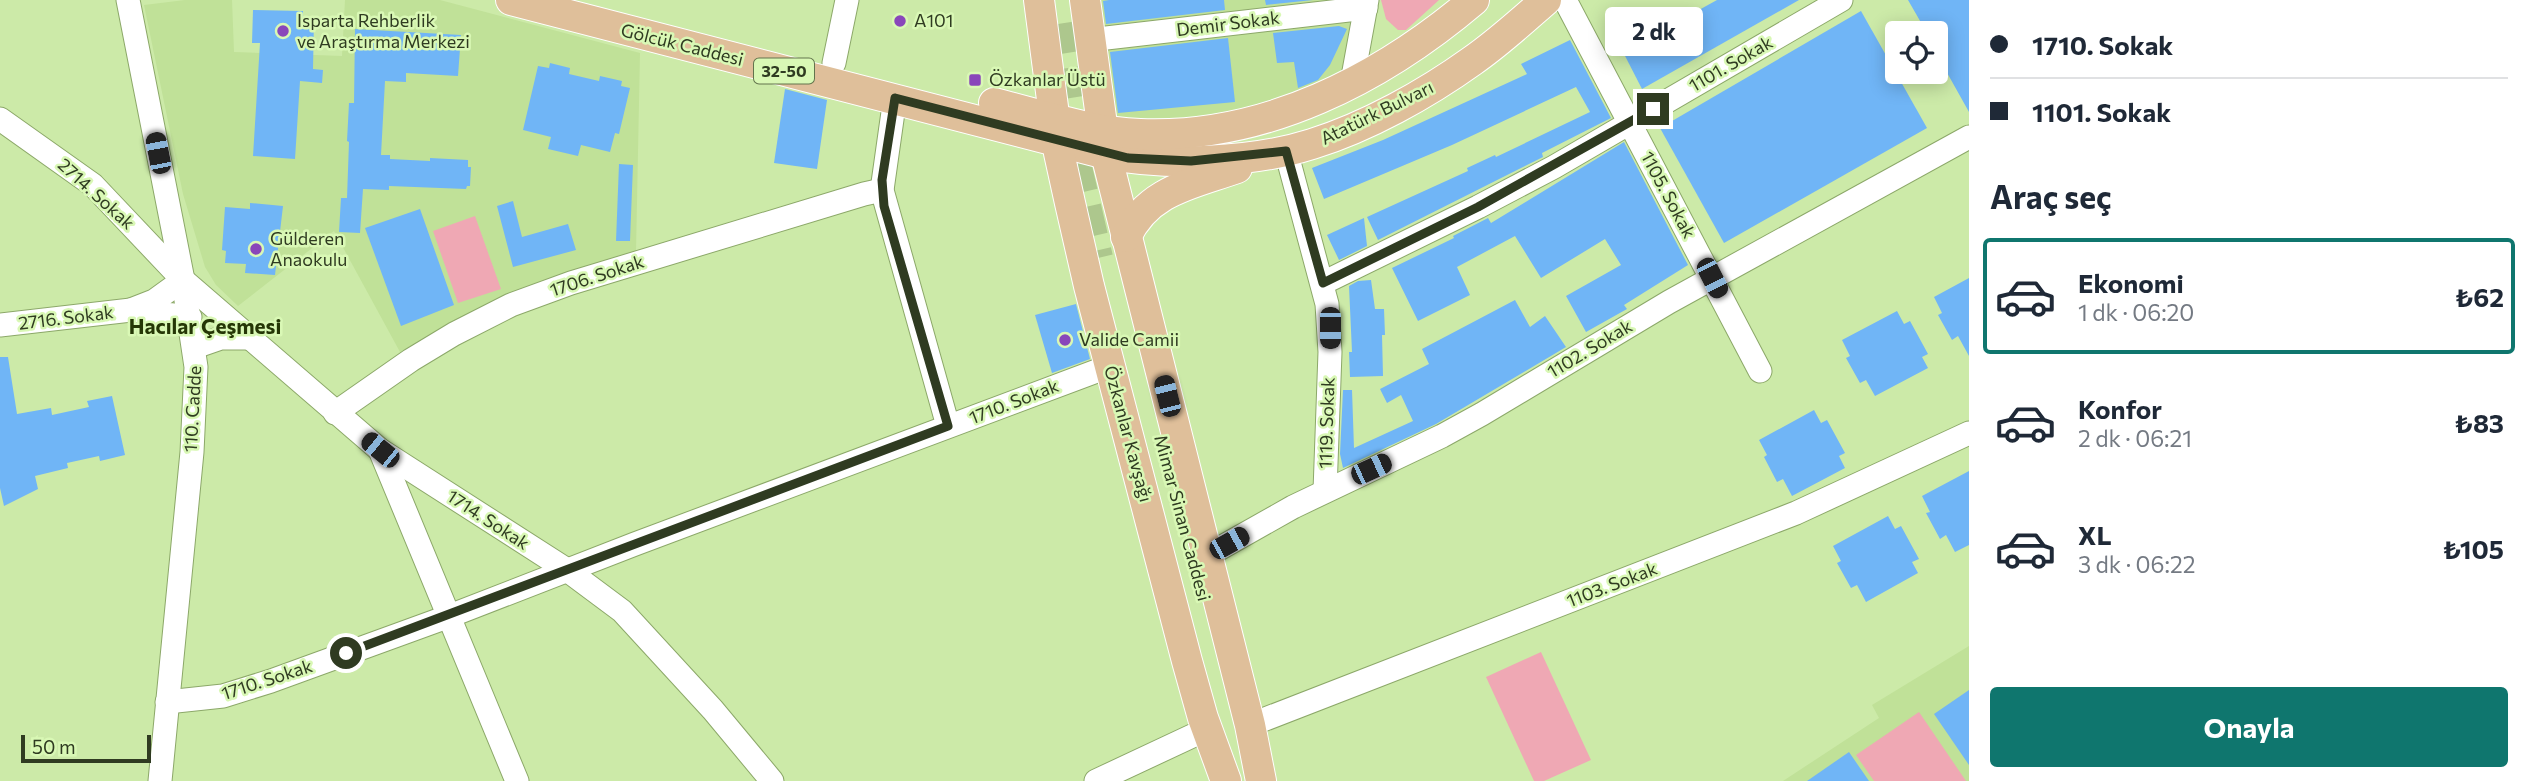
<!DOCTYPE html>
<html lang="tr">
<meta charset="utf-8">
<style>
body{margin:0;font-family:Commissioner,sans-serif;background:#f6f6f7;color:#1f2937;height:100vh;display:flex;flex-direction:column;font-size:26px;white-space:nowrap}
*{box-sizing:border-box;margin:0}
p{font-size:23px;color:#747a83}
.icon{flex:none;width:38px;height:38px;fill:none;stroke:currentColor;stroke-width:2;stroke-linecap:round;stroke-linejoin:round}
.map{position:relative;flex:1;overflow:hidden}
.side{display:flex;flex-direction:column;background:#fff;width:560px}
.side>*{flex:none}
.guide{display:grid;align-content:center;height:154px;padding:0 21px;background:#fff}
.tools{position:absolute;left:1885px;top:21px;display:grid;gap:14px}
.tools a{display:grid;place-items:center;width:63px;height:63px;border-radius:7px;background:#fff;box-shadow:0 4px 18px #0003;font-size:35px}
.scale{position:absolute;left:21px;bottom:18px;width:130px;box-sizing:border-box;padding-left:7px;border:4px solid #2f3b21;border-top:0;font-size:19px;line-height:24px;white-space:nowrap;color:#2f3b21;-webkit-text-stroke:5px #d9f8b5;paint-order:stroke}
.end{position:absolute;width:32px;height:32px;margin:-16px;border:9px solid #2f3b21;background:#fff;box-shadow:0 0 0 4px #fff}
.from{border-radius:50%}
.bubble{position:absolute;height:49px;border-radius:7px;background:#fff;box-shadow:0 4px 18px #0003;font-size:23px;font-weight:700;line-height:49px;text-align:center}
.car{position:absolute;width:21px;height:42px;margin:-21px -10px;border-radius:9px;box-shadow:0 0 5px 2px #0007;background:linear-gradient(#222 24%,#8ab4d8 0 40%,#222 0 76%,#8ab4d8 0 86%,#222 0)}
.guide b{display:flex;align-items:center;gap:24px;height:66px;font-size:26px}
.guide b+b{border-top:2px solid #e0e1e3}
.guide i{width:18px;height:18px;background:#1f2937}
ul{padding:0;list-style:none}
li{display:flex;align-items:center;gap:21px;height:116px;margin:0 14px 10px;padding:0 7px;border:4px solid transparent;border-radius:7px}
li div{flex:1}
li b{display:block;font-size:26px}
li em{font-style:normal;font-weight:700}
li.on{border-color:#0f766e}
li>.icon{width:63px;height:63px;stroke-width:1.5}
h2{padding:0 21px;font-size:32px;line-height:84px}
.cta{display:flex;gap:14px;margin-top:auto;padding:14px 21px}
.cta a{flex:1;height:80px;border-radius:7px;background:#0f766e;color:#fff;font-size:28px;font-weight:700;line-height:80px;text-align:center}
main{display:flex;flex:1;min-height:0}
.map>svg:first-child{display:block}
.built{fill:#c0e198}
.green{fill:#efa8b4}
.building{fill:#70b5f6}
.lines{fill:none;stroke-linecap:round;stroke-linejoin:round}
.major-tunnel{stroke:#adc78d;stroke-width:30;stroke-dasharray:30 15;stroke-linecap:butt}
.minor-casing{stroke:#8ca869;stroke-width:25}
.major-casing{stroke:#fff;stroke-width:32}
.minor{stroke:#fff;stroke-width:23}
.major{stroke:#dfbf9a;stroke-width:30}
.route{stroke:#2f3b21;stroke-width:9}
.poi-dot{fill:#8946ba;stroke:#d9f8b5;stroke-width:2.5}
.labels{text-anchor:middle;stroke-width:5;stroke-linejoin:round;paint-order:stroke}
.shield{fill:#d9f8b5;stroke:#62744d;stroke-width:2}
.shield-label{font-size:16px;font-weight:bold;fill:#2f3b21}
.poi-label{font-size:18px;fill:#2f3b21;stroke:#d9f8b5;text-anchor:start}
.street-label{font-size:18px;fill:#2f3b21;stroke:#d9f8b5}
.quarter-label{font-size:21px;font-weight:bold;fill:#253706;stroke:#d9f8b5}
</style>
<main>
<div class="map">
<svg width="1969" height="781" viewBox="0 0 1969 781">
<rect width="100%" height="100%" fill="#cceaa8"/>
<!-- built -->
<g class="built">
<path d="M185,0H232L234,52L342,56L345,0H440L640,53L636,252L455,321L400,352L334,231L238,306L216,285L205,267L183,194L144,5Z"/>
<path d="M1093,0H1357L1343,75L1274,105L1166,121L1111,120Z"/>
<path d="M1969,646V781H1783L1879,718L1872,705Z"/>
</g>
<!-- green -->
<g class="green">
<path d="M1381,0H1439L1406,30H1398L1386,19Z"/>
<path d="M475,216L501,289L458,303L433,231Z"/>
<path d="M1541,652L1591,760L1544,781H1534L1486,677Z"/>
<path d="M1919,712L1966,781H1874L1856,755Z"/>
</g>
<!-- building -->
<g class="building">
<path d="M1109,0H1224L1225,10L1106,24L1103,1Z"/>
<path d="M1265,0H1313L1266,5Z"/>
<path d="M1717,0H1799L1642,89L1623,52Z"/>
<path d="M1908,0H1969V112L1936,53V33H1927Z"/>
<path d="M253,10L303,11V18H314L313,69L323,70L322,83L300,81L295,159L253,156L260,43H252Z"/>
<path d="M1861,11L1927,128L1724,243L1660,128Z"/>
<path d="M1339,26L1347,29L1330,65L1318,80L1298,88L1294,62L1277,63L1273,33Z"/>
<path d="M355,29L461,35L458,76L406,73V82L385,81L381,155H390V159L430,161V158L468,160V167H471L470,186H467L466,189L389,186V190L363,189L360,233L339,232L341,198H347L349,142L347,141L349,103H354Z"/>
<path d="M1228,38L1235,102L1118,113L1110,52Z"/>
<path d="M1570,40L1611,118L1542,153L1543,157L1378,240L1367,217L1468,171L1467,168L1495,155L1496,157L1590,112L1576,87L1452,145L1324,199L1312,168L1383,140L1527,74L1521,64Z"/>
<path d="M550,63L570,68L569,74L599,81L600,76L622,81L621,86L630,88L619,134L615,133L610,152L581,145L578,156L548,149L551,137L523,130L538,66L549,68Z"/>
<path d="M785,89L827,100L817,169L774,163Z"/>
<path d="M1624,142L1688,265L1624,305L1627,309L1586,332L1566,296L1621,265L1605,239L1541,278L1515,236L1457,267L1470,295L1418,321L1392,268L1454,238L1453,236L1488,218L1491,223Z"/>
<path d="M619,164L633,165L630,241H616Z"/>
<path d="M513,201L522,237L568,224L576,250L513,267L497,206Z"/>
<path d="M250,203L283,206L275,275L245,273L246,264L225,263L226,251L222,250L225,207L250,209Z"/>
<path d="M420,209L454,305L401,326L365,228Z"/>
<path d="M1364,218L1367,246L1339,260L1327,235Z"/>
<path d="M1969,278V356L1958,336L1952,340L1938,315L1942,313L1934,297Z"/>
<path d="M1371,280L1375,309H1384L1385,335H1382L1383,376L1350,377L1349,352H1352L1349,286L1358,281Z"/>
<path d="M1515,300L1530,327L1545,316L1566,347L1436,424L1343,468L1340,454L1343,390H1352L1354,448L1413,421L1401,395L1387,403L1380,389L1429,364L1422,349Z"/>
<path d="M1076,304L1090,359L1052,373L1035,315Z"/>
<path d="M1897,311L1904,324L1910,321L1928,354L1922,357L1928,368L1875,396L1866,380L1860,383L1846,358L1850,356L1842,340Z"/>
<path d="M0,357H8L17,414L51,408L52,415L89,407L87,401L112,396L125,455L100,461L99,456L67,463L68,468L35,476L38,489L4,506L0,488Z"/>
<path d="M1814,410L1821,423L1827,420L1845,453L1839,456L1845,468L1792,496L1783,479L1777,482L1764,457L1767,455L1759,440Z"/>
<path d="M1969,471V545L1955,552L1946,535L1940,539L1926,513L1930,512L1922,496Z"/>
<path d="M1888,516L1895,529L1901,526L1919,559L1912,562L1918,573L1866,602L1857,585L1851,588L1837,563L1841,561L1833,546Z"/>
<path d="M1969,690V765L1934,714Z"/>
<path d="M1849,752L1869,781H1807Z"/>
</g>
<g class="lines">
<!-- major-tunnel -->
<g class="major-tunnel">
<path d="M1071,22L1091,152"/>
<path d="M1076,163L1098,258"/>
</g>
<!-- minor casing -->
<g class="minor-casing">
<g id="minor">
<path d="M128,0L183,280L196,367L192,452L160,781"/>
<path d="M1565,0L1760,371"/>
<path d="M1089,40L1366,8"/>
<path d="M834,63L847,0"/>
<path d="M1352,82L1367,0"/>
<path d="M895,98L882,190L948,426"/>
<path d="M0,119L93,185L183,280L380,450L567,570L622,611L713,710L772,781"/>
<path d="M1286,151L1327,304L1330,352L1325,491"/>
<path d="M183,280L154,301L131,310L190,317"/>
<path d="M1323,283L1478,207L1554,167L1841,0"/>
<path d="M0,325L131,310"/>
<path d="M195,347L221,338H250"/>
<path d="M335,413L411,360L454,334L511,305L571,283L864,194L882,190"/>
<path d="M380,450L517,781"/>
<path d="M1208,555L1293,507L1442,436L1482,414L1669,302L1969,137"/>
<path d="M167,702L223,696L271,681L447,617L635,544L1110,366"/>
<path d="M1250,725L1796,513L1969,433"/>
<path d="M1096,781L1207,729"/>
</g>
</g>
<!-- major casing -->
<g class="major-casing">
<g id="major">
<path d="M511,0L1106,154C1168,166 1252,163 1312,144C1367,127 1426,94 1472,61C1498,43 1522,21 1546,0"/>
<path d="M1039,0L1059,153L1070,203L1089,286L1187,661L1203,718L1226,781"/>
<path d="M1085,0L1106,154L1250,725L1261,781"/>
<path d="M994,103C1042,115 1091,132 1140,134C1265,139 1381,79 1474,0"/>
<path d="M1126,237C1148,190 1192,184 1237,168"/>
</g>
</g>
<!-- minor -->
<use href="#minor" class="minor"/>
<!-- major -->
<use href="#major" class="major"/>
</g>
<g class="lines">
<!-- route -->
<path class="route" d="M346,653L948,426L884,206L882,180L895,98L1128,158L1191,161L1286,151L1323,283L1478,207L1653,109"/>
</g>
<!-- markers -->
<g class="poi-dot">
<circle cx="900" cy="21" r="7"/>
<circle cx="283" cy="31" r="7"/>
<rect x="968" y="73" width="14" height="14" rx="3.5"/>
<circle cx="256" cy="249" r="7"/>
<circle cx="1065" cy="340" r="7"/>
</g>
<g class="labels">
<!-- shield labels -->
<rect class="shield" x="754" y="58.5" width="60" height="25" rx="5"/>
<g class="shield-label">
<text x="784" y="77">32-50</text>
</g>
<!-- poi labels -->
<g class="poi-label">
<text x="297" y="27">Isparta Rehberlik<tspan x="297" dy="21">ve Araştırma Merkezi</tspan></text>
<text x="914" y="27">A101</text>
<text x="989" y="86">Özkanlar Üstü</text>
<text x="270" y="245">Gülderen<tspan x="270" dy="21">Anaokulu</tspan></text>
<text x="1079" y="346">Valide Camii</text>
</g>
<!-- street labels -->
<g class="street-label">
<text transform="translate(1228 24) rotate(-7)" y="6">Demir Sokak</text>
<text transform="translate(682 45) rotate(14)" y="6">Gölcük Caddesi</text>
<text transform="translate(1731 64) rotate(-30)" y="6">1101. Sokak</text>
<text transform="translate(1377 113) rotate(-26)" y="6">Atatürk Bulvarı</text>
<text transform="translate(96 194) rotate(42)" y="6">2714. Sokak</text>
<text transform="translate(1668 195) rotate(62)" y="6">1105. Sokak</text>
<text transform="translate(597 276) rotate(-18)" y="6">1706. Sokak</text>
<text transform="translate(66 318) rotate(-7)" y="6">2716. Sokak</text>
<text transform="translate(1590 349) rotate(-31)" y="6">1102. Sokak</text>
<text transform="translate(1014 402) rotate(-21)" y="6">1710. Sokak</text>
<text transform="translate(193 409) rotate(-87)" y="6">110. Cadde</text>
<text transform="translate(1327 423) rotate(-88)" y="6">1119. Sokak</text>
<text transform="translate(1128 434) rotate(75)" y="6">Özkanlar Kavşağı</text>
<text transform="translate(1182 518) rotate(75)" y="6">Mimar Sinan Caddesi</text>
<text transform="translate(488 520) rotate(33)" y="6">1714. Sokak</text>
<text transform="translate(1612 585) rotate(-21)" y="6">1103. Sokak</text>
<text transform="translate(267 680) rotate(-18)" y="6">1710. Sokak</text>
</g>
<!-- quarter labels -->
<g class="quarter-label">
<text x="205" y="334">Hacılar Çeşmesi</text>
</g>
</g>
</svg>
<div class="tools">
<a><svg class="icon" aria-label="locate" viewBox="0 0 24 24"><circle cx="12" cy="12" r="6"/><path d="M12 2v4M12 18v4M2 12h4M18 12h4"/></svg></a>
</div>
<div class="scale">50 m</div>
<i class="end from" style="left:346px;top:653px"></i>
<i class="end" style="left:1653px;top:109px"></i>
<div class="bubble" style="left:1605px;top:7px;width:98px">2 dk</div>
<i class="car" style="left:158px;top:153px;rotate:349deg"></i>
<i class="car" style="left:1712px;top:278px;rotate:153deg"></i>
<i class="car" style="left:1330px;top:328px;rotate:180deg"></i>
<i class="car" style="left:1167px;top:396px;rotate:346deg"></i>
<i class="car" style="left:380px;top:450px;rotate:309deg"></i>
<i class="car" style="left:1371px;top:469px;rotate:65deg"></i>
<i class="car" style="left:1229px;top:543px;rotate:61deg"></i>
</div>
<section class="side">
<div class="guide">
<b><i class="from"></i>1710. Sokak</b>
<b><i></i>1101. Sokak</b>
</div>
<h2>Araç seç</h2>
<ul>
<li class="on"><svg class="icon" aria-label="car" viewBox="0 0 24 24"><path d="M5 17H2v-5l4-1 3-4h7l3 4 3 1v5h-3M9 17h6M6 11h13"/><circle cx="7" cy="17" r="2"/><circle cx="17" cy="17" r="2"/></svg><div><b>Ekonomi</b><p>1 dk · 06:20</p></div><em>₺62</em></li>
<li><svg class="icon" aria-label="car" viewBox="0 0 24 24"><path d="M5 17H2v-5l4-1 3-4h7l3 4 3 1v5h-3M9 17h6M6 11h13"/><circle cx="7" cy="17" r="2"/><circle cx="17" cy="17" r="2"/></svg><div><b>Konfor</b><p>2 dk · 06:21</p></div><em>₺83</em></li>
<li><svg class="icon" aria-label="car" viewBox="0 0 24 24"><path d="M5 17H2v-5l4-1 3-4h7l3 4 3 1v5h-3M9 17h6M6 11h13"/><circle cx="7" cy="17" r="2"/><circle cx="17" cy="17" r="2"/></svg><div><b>XL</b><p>3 dk · 06:22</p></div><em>₺105</em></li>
</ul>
<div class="cta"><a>Onayla</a></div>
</section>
</main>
